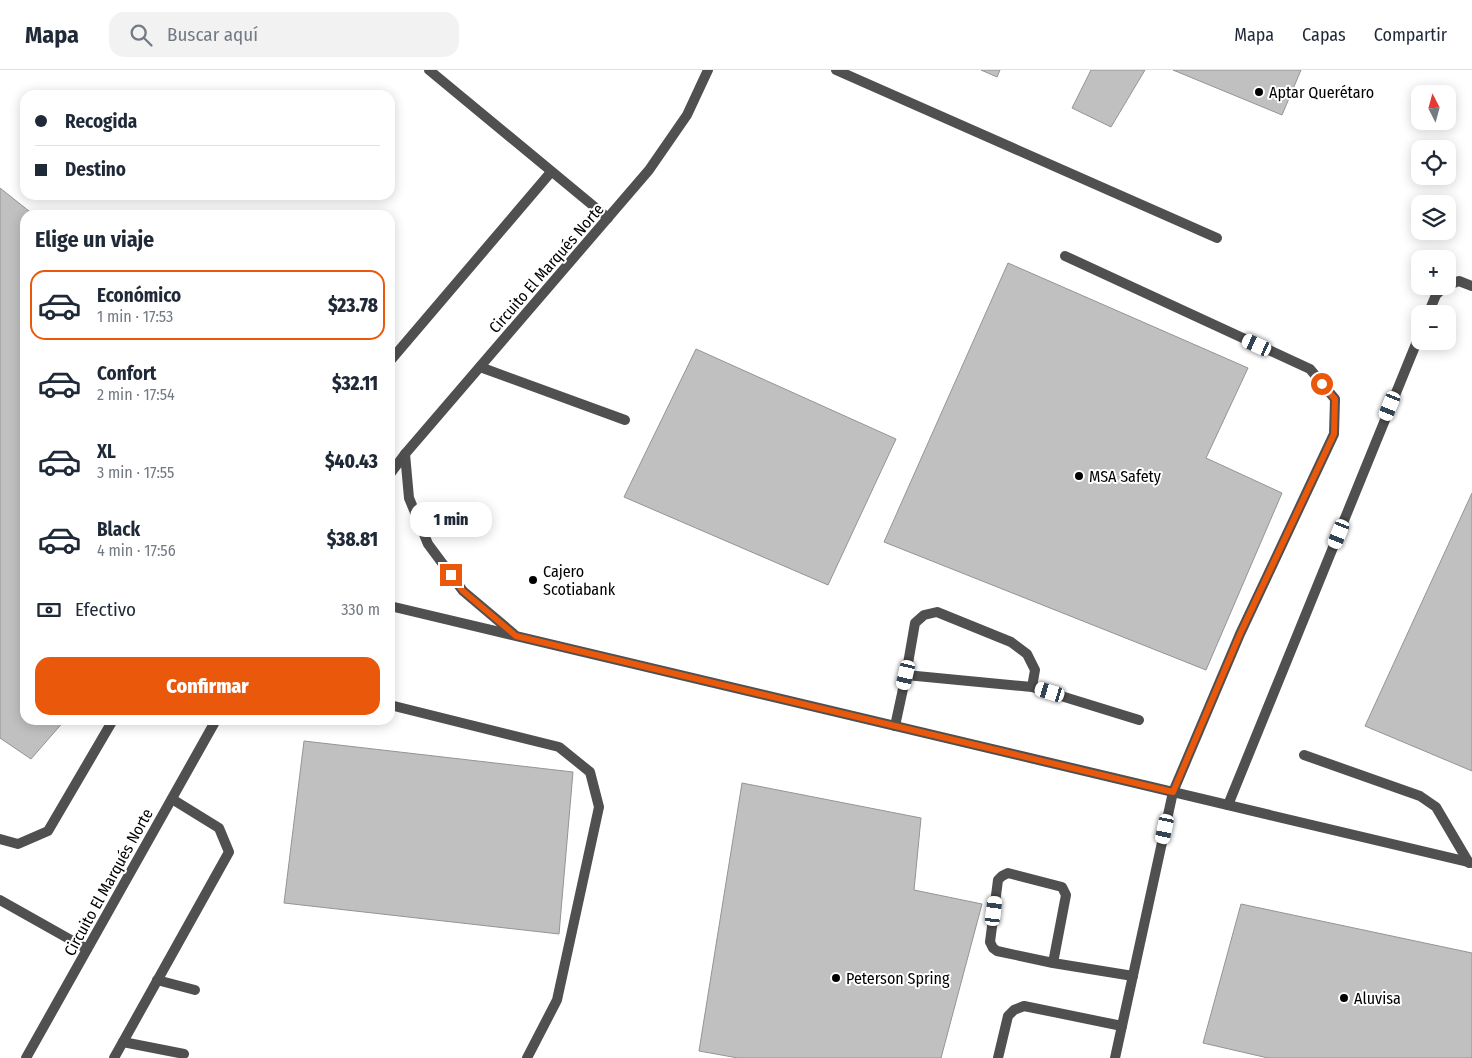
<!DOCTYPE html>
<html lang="es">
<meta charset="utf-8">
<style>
body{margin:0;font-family:"Fira Sans Condensed",sans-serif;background:#f2f2f3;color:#1f2937;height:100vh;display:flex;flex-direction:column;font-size:19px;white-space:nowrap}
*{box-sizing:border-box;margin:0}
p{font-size:16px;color:#747a83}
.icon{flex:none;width:28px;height:28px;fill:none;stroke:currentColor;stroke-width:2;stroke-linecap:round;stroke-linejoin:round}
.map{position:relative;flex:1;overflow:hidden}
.side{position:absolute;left:20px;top:140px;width:375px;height:515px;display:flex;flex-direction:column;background:#fff;border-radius:15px;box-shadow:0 2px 12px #0003}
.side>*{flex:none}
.hud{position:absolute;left:20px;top:20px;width:375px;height:110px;border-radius:15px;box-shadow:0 2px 12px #0003;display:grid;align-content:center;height:110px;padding:0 15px;background:#fff}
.needle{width:32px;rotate:354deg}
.buttons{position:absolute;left:1411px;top:15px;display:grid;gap:10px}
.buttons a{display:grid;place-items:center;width:45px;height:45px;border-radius:10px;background:#fff;box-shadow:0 2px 12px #0003;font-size:25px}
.end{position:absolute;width:22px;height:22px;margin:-11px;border:6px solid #ea580c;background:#fff;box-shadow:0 0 0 2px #fff}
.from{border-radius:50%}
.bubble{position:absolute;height:35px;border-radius:15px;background:#fff;box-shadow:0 2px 12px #0003;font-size:16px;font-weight:800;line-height:35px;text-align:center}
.car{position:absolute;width:15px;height:30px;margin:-15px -8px;border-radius:6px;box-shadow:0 0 4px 1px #0007;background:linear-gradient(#fff 24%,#345 0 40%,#fff 0 76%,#345 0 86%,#fff 0)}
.hud b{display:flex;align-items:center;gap:18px;height:48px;font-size:19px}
.hud b+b{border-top:1px solid #e0e1e3}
.hud i{width:12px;height:12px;background:#1f2937}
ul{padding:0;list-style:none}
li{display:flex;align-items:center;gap:15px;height:70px;margin:0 10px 8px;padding:0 5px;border:2px solid transparent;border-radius:15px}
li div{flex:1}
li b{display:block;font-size:19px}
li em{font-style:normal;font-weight:800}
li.active{border-color:#ea580c}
li>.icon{width:45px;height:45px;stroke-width:1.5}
h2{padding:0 15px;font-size:22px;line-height:60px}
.pay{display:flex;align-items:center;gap:12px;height:55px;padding:0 15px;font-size:19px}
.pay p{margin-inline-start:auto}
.action{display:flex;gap:10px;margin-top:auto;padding:10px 15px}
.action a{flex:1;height:58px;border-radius:15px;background:#ea580c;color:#fff;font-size:20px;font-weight:800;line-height:58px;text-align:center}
header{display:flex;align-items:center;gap:30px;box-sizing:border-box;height:70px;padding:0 25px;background:#fff;border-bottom:1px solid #e0e1e3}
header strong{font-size:24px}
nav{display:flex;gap:28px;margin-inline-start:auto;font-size:18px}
.search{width:350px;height:45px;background:#f2f2f3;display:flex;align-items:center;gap:12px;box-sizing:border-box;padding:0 18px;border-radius:15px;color:#747a83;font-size:19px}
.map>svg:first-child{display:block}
.building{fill:#c0c0c0;stroke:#949494}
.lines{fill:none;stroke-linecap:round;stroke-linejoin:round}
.service{stroke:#505050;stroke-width:10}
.minor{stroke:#505050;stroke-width:10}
.route{stroke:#ea580c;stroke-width:6}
.poi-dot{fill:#000;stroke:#fff;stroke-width:2}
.labels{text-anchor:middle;stroke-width:4;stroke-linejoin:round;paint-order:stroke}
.poi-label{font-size:16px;fill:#000;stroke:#fff;text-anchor:start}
.street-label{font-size:16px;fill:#000;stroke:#fff}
</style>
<header>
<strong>Mapa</strong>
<div class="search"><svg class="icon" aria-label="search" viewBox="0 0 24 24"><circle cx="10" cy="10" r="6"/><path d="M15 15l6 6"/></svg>Buscar aquí</div>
<nav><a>Mapa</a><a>Capas</a><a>Compartir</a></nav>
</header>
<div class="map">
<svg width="1472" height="988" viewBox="0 0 1472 988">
<rect width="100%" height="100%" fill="#fff"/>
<!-- building -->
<g class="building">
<path d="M981,0H1000L997,7Z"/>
<path d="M1091,0H1145L1111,57L1072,38Z"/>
<path d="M1173,0H1301L1282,45Z"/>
<path d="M0,118L34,145H25V650H65L31,689L0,668Z"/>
<path d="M1008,193L1248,298L1206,388L1282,423L1206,600L884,472Z"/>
<path d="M696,279L896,369L828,515L624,427Z"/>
<path d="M1472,423V701L1365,656Z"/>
<path d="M304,671L573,702L559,864L284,833Z"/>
<path d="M742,713L921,748L914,820L982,834L941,988H738L699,981Z"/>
<path d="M1241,834L1472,883V988H1268L1203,973Z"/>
</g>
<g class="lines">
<!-- service -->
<g class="service">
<path d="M429,0L608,148"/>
<path d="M836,0L1217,168"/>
<path d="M1065,186L1310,299L1335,329L1334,364L1240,564L1173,722"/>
<path d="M1448,215L1459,211L1472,216"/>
<path d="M1428,244L1436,225L1445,216"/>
<path d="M390,291L551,102"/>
<path d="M480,297L625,350"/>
<path d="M906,605L915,553L924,545L937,542L1011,572L1027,584L1035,600L1032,617"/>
<path d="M390,635L559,677L590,702L599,737L557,930L527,988"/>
<path d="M895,656L906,605L1032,617L1139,650"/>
<path d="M1304,685L1420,726L1436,737L1469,793"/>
<path d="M1228,735L1420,264"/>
<path d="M0,769L18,774L48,761L113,650"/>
<path d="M0,830L87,879"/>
<path d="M1053,893L997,881L993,878L990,872L998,810L1002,806L1008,803L1062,817L1066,825L1053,893L1133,906"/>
<path d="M157,910L195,920"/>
<path d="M123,972L184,984"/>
<path d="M114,988L229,782L219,758L172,729"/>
<path d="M998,988L1008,946L1014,940L1024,936L1122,956"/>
</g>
<!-- minor -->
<g class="minor">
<path d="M405,384L409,428L428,474L463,521L514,564"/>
<path d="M390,404L405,384L649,100L687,45L708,0"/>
<path d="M390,536L1472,793"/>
<path d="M26,988L216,650"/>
<path d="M1115,988L1173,722"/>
</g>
</g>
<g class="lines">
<!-- route -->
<path class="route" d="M451,505L463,521L516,566L1173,722L1240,564L1334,364L1335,329L1322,314"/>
</g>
<!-- markers -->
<g class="poi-dot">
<circle cx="1259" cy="22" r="5"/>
<circle cx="1079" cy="406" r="5"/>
<circle cx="533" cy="510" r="5"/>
<circle cx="836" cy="908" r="5"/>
<circle cx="1344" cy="928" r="5"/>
</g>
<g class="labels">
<!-- poi labels -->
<g class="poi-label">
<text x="1269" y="28">Aptar Querétaro</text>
<text x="1089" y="412">MSA Safety</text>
<text x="543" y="507">Cajero<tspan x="543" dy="18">Scotiabank</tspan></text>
<text x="846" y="914">Peterson Spring</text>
<text x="1354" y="934">Aluvisa</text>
</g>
<!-- street labels -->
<g class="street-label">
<text transform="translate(546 198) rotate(-49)" y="6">Circuito El Marqués Norte</text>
<text transform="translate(108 812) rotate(-61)" y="6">Circuito El Marqués Norte</text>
</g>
</g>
</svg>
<div class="buttons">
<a><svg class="needle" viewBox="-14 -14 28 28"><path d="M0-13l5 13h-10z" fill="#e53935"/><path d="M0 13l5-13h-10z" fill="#747a83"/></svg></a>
<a><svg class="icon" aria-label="locate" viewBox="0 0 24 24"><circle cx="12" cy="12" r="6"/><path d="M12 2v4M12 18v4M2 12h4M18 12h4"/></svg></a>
<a><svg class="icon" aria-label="layers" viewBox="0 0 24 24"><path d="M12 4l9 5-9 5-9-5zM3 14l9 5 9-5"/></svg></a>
<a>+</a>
<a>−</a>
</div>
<i class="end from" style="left:1322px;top:314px"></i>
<i class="end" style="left:451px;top:505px"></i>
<div class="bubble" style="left:410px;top:432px;width:82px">1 min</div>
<i class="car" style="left:1257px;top:275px;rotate:295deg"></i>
<i class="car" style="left:1390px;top:336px;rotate:202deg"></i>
<i class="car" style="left:1339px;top:464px;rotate:202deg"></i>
<i class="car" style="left:906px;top:605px;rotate:193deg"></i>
<i class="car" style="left:1050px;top:622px;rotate:287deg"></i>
<i class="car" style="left:1165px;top:759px;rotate:192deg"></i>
<i class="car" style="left:994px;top:841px;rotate:7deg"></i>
<div class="hud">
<b><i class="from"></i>Recogida</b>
<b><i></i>Destino</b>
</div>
<section class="side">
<h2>Elige un viaje</h2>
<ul>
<li class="active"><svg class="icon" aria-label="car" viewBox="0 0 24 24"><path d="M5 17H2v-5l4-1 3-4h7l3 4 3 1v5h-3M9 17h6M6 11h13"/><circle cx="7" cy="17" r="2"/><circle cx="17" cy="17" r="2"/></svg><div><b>Económico</b><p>1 min · 17:53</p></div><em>$23.78</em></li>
<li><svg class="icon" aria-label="car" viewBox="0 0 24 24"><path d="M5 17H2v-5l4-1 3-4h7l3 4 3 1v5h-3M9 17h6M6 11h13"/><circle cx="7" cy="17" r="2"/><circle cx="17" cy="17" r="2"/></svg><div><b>Confort</b><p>2 min · 17:54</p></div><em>$32.11</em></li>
<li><svg class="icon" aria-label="car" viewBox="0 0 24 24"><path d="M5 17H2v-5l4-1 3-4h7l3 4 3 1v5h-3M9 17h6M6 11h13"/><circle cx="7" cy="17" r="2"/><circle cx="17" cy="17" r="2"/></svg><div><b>XL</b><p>3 min · 17:55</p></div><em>$40.43</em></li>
<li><svg class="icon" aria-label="car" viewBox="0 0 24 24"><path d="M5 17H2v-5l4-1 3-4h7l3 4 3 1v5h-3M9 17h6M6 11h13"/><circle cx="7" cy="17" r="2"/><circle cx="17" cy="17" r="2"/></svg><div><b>Black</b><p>4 min · 17:56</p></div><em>$38.81</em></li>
</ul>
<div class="pay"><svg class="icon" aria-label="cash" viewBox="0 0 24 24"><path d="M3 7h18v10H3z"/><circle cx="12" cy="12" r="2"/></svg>Efectivo<p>330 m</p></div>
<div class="action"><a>Confirmar</a></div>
</section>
</div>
